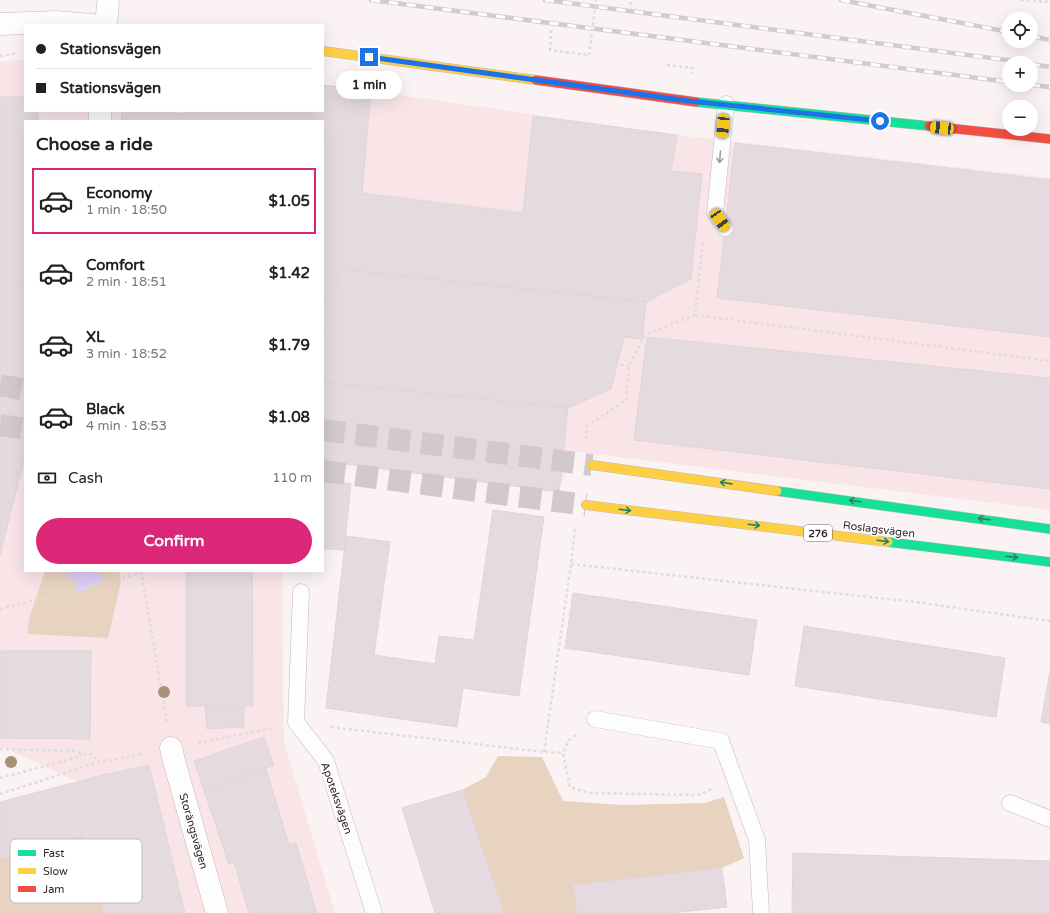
<!DOCTYPE html>
<meta charset="utf-8">
<style>
body{margin:0;font-family:"Varela Round",sans-serif;background:#f2f2f2;color:#222;height:100vh;display:flex;flex-direction:column;font-size:15px;white-space:nowrap}
*{box-sizing:border-box;margin:0}
p{font-size:13px;color:#767676}
.icon{flex:none;width:22px;height:22px;fill:none;stroke:currentColor;stroke-width:2;stroke-linecap:round;stroke-linejoin:round}
.map{position:relative;flex:1;overflow:hidden}
.panel{position:absolute;left:24px;top:120px;width:300px;height:452px;display:flex;flex-direction:column;background:#fff;border-radius:0px;box-shadow:0 4px 16px #0002}
.panel>*{flex:none}
.top-card{position:absolute;left:24px;top:24px;width:300px;height:88px;border-radius:0px;box-shadow:0 4px 16px #0002;display:grid;align-content:center;height:88px;padding:0 12px;background:#fff}
.tools{position:absolute;left:1002px;top:12px;display:grid;gap:8px}
.tools a{display:grid;place-items:center;width:36px;height:36px;border-radius:50%;background:#fff;box-shadow:0 4px 16px #0002;font-size:20px}
.end{position:absolute;width:18px;height:18px;margin:-9px;border:5px solid #1a73e8;background:#fff;box-shadow:0 0 0 2px #fff}
.from{border-radius:50%}
.bubble{position:absolute;height:28px;border-radius:14px;background:#fff;box-shadow:0 4px 16px #0002;font-size:13px;font-weight:800;line-height:28px;text-align:center}
.car{position:absolute;width:12px;height:24px;margin:-12px -6px;border-radius:5px;box-shadow:0 0 3px 1px #0007;background:linear-gradient(#f5c518 24%,#345 0 40%,#f5c518 0 76%,#345 0 86%,#f5c518 0)}
.top-card b{display:flex;align-items:center;gap:14px;height:38px;font-size:15px}
.top-card b+b{border-top:1px solid #e0e0e0}
.top-card i{width:10px;height:10px;background:#222}
ul{padding:0;list-style:none}
li{display:flex;align-items:center;gap:12px;height:66px;margin:0 8px 6px;padding:0 4px;border:2px solid transparent;border-radius:0px}
li div{flex:1}
li b{display:block;font-size:15px}
li em{font-style:normal;font-weight:800}
li.selected{border-color:#db2777}
li>.icon{width:36px;height:36px;stroke-width:1.5}
h2{padding:0 12px;font-size:18px;line-height:48px}
.pay{display:flex;align-items:center;gap:10px;height:44px;padding:0 12px;font-size:15px}
.pay p{margin-inline-start:auto}
.primary-button{display:flex;gap:8px;margin-top:auto;padding:8px 12px}
.primary-button a{flex:1;height:46px;border-radius:24px;background:#db2777;color:#fff;font-size:16px;font-weight:800;line-height:46px;text-align:center}
.map>svg:first-child{display:block}
.built{fill:#f9e5e8}
.green{fill:#e8d3c0}
.water{fill:#ddccf4}
.building{fill:#e5dadf;stroke:#ded5da}
.lines{fill:none;stroke-linecap:round;stroke-linejoin:round}
.primary-tunnel{stroke:#d2c9ca;stroke-width:22;stroke-dasharray:22 11;stroke-linecap:butt}
.lane-casing{stroke:#c3b9ba;stroke-width:17}
.street-casing{stroke:#c3b9ba;stroke-width:23}
.fast-casing{stroke:#c3b9ba;stroke-width:10}
.slow-casing{stroke:#c3b9ba;stroke-width:10}
.jam-casing{stroke:#c3b9ba;stroke-width:10}
.path{stroke:#dfdcdc;stroke-width:2.5;stroke-dasharray:3 3;stroke-linecap:butt}
.lane{stroke:#fefdfd;stroke-width:16}
.street{stroke:#fefdfd;stroke-width:22}
.fast{stroke:#16e098;stroke-width:9}
.slow{stroke:#ffcf43;stroke-width:9}
.jam{stroke:#f24e42;stroke-width:9}
.rail-casing{stroke:#d0cdce;stroke-width:4.5}
.rail{stroke:#fff;stroke-width:3;stroke-dasharray:9;stroke-linecap:butt}
.path-bridge{stroke:#dfdcdc;stroke-width:2.5;stroke-dasharray:3 3;stroke-linecap:butt}
.tree{fill:#a99177}
.oneway{stroke:#a39c9d}
.oneway2{stroke:#248260}
.route{stroke:#1a73e8;stroke-width:5}
.labels{text-anchor:middle;stroke-width:3;stroke-linejoin:round;paint-order:stroke}
.shield{fill:#fff;stroke:#706668;stroke-width:1}
.shield-label{font-size:10px;font-weight:bold;fill:#332528}
.street-label{font-size:11px;fill:#332528;stroke:#fff}
.key{fill:#fff;stroke:#c2bebe;stroke-width:1}
.key-label{font-size:11px;fill:#332528}
</style>
<div class="map">
<svg width="1050" height="913" viewBox="0 0 1050 913">
<rect width="100%" height="100%" fill="#faf2f3"/>
<!-- built -->
<path class="built" d="M25,59V111H323V85L371,91L677,135L1050,178V510L571,451L559,492L347,464L337,548L323,552V121H25V571H282L284,742L335,913H140L114,798L0,746V62Z"/>
<!-- green -->
<g class="green">
<path d="M45,571H119L121,582L108,638L27,634L29,619Z"/>
<path d="M498,756L542,757L563,801L622,805L705,803L724,797L744,858L722,868L574,885L577,913H504L462,790L486,777Z"/>
<path d="M83,836L104,913H0V859Z"/>
</g>
<!-- water -->
<path class="water" d="M67,571H96L103,578L99,585L91,586L83,592L75,589L77,582L66,577Z"/>
<!-- building -->
<g class="building">
<path d="M323,85L371,91L362,193L523,213L533,116L677,135L671,171L702,174L691,279L646,302L339,269L332,300L323,299V121H121L122,111H156L186,114V111H323Z"/>
<path d="M0,97H25V111H37L39,121H25V457L0,555Z"/>
<path d="M735,143L1050,180V337L717,298Z"/>
<path d="M339,269L646,302L642,339L624,337L611,389L568,408L323,382V299L332,300Z"/>
<path d="M647,337L1050,378V489L634,440Z"/>
<path d="M323,382L568,408L559,492L323,461Z"/>
<path d="M323,480L351,484L344,550L323,548Z"/>
<path d="M493,510L544,517L519,696L463,688L457,727L326,708L346,536L390,542L374,655L435,664L439,636L474,640Z"/>
<path d="M186,571H252L253,706H186Z"/>
<path d="M573,593L757,620L749,675L565,648Z"/>
<path d="M804,626L1005,658L996,717L795,686Z"/>
<path d="M0,651H91L90,739L0,738Z"/>
<path d="M1050,671V724L1041,722Z"/>
<path d="M205,706H244V727L207,729Z"/>
<path d="M264,737L274,765L204,790L194,761Z"/>
<path d="M149,765L185,913H104L83,836L0,859V802L103,775Z"/>
<path d="M266,769L289,845L296,843L317,913H249L234,862L229,864L204,790Z"/>
<path d="M462,790L504,913H435L402,808Z"/>
<path d="M793,853L1050,861V913H792Z"/>
<path d="M722,868L727,907L671,913H577L573,885Z"/>
</g>
<g class="lines">
<!-- primary-tunnel -->
<g class="primary-tunnel">
<path d="M0,385L25,390"/>
<path d="M0,425L25,429"/>
<path d="M323,430L592,465"/>
<path d="M323,471L586,505"/>
</g>
<!-- lane casing -->
<g class="lane-casing">
<g id="lane">
<path d="M725,228L715,213L726,104"/>
<path d="M301,592L296,722L326,761L374,913"/>
<path d="M595,719L721,741L757,840L761,913"/>
<path d="M1010,803L1050,819"/>
</g>
</g>
<!-- street casing -->
<g class="street-casing">
<g id="street">
<path d="M0,24L56,22L92,25"/>
<path d="M106,25L108,4"/>
<path d="M100,121V111"/>
<path d="M171,748L174,761L217,913"/>
</g>
</g>
<!-- fast casing -->
<g class="fast-casing">
<g id="fast">
<path d="M696,102L929,126"/>
<path d="M777,491L1050,529"/>
<path d="M888,542L1050,562"/>
</g>
</g>
<!-- slow casing -->
<g class="slow-casing">
<g id="slow">
<path d="M323,51L536,80"/>
<path d="M592,465L777,491"/>
<path d="M586,505L888,542"/>
</g>
</g>
<!-- jam casing -->
<g class="jam-casing">
<g id="jam">
<path d="M536,80L696,102"/>
<path d="M929,126L1050,139"/>
</g>
</g>
<!-- path -->
<g class="path">
<path d="M1021,0L1050,2"/>
<path d="M630,5L631,0"/>
<path d="M551,30L550,50L589,55"/>
<path d="M0,56L17,53"/>
<path d="M667,65L693,68L692,74"/>
<path d="M0,281L25,284"/>
<path d="M695,315L1050,361"/>
<path d="M323,330L629,366"/>
<path d="M586,439L587,426L626,400L629,366L645,335L695,315L703,241"/>
<path d="M571,564L915,602L1050,621"/>
<path d="M141,571L167,722"/>
<path d="M0,609L142,573"/>
<path d="M331,727L544,752L563,753"/>
<path d="M576,735L569,740L563,753L570,787L588,793L698,795L712,789"/>
<path d="M198,743L273,728"/>
<path d="M0,749L76,751L82,754H91L99,762"/>
<path d="M544,752L571,564L575,529"/>
<path d="M0,778L79,757L82,754"/>
<path d="M0,794L99,762L144,754"/>
</g>
<!-- lane -->
<use href="#lane" class="lane"/>
<!-- street -->
<use href="#street" class="street"/>
<!-- fast -->
<use href="#fast" class="fast"/>
<!-- slow -->
<use href="#slow" class="slow"/>
<!-- jam -->
<use href="#jam" class="jam"/>
<!-- rail casing -->
<g class="rail-casing">
<g id="rail">
<path d="M371,0L1009,82"/>
<path d="M545,0L1029,63"/>
<path d="M841,0L1009,32"/>
<path d="M1031,36L1050,40"/>
<path d="M1031,64L1050,67"/>
<path d="M1031,85L1050,87"/>
</g>
</g>
<!-- rail -->
<use href="#rail" class="rail"/>
<!-- path-bridge -->
<path class="path-bridge" d="M589,55L596,0"/>
</g>
<!-- trees -->
<g class="tree">
<circle cx="164" cy="692" r="6"/>
<circle cx="11" cy="762" r="6"/>
</g>
<!-- one-way arrows -->
<defs><path id="oneway-shaft" d="M-6 0H5M1.5-3L5.5 0L1.5 3" fill="none" stroke-width="1.6" stroke-linecap="round" stroke-linejoin="round"/></defs>
<use class="oneway" href="#oneway-shaft" transform="translate(720 157) rotate(95)"/>
<g class="oneway2">
<use href="#oneway-shaft" transform="translate(726 483) rotate(-172)"/>
<use href="#oneway-shaft" transform="translate(855 501) rotate(-172)"/>
<use href="#oneway-shaft" transform="translate(625 510) rotate(7)"/>
<use href="#oneway-shaft" transform="translate(984 519) rotate(-172)"/>
<use href="#oneway-shaft" transform="translate(754 525) rotate(7)"/>
<use href="#oneway-shaft" transform="translate(883 541) rotate(7)"/>
<use href="#oneway-shaft" transform="translate(1012 557) rotate(7)"/>
</g>
<g class="lines">
<!-- route -->
<path class="route" d="M369,57L689,101L880,121"/>
</g>
<g class="labels">
<!-- shield labels -->
<rect class="shield" x="804" y="525" width="28" height="16" rx="3"/>
<g class="shield-label">
<text x="818" y="537">276</text>
</g>
<!-- street labels -->
<g class="street-label">
<text transform="translate(879 529) rotate(7)" y="4">Roslagsvägen</text>
<text transform="translate(337 798) rotate(71)" y="4">Apoteksvägen</text>
<text transform="translate(194 831) rotate(74)" y="4">Storängsvägen</text>
</g>
</g>
<!-- legend -->
<rect x="10" y="839" width="132" height="64" rx="6" class="key"/>
<rect x="18" y="850" width="18" height="6" fill="#16e098"/>
<rect x="18" y="868" width="18" height="6" fill="#ffcf43"/>
<rect x="18" y="886" width="18" height="6" fill="#f24e42"/>
<g class="key-label">
<text x="43" y="857">Fast</text>
<text x="43" y="875">Slow</text>
<text x="43" y="893">Jam</text>
</g>
</svg>
<div class="tools">
<a><svg class="icon" aria-label="locate" viewBox="0 0 24 24"><circle cx="12" cy="12" r="6"/><path d="M12 2v4M12 18v4M2 12h4M18 12h4"/></svg></a>
<a>+</a>
<a>−</a>
</div>
<i class="end from" style="left:880px;top:121px"></i>
<i class="end" style="left:369px;top:57px"></i>
<div class="bubble" style="left:336px;top:71px;width:66px">1 min</div>
<i class="car" style="left:723px;top:126px;rotate:185deg"></i>
<i class="car" style="left:942px;top:128px;rotate:276deg"></i>
<i class="car" style="left:720px;top:220px;rotate:145deg"></i>
<div class="top-card">
<b><i class="from"></i>Stationsvägen</b>
<b><i></i>Stationsvägen</b>
</div>
<section class="panel">
<h2>Choose a ride</h2>
<ul>
<li class="selected"><svg class="icon" aria-label="car" viewBox="0 0 24 24"><path d="M5 17H2v-5l4-1 3-4h7l3 4 3 1v5h-3M9 17h6M6 11h13"/><circle cx="7" cy="17" r="2"/><circle cx="17" cy="17" r="2"/></svg><div><b>Economy</b><p>1 min · 18:50</p></div><em>$1.05</em></li>
<li><svg class="icon" aria-label="car" viewBox="0 0 24 24"><path d="M5 17H2v-5l4-1 3-4h7l3 4 3 1v5h-3M9 17h6M6 11h13"/><circle cx="7" cy="17" r="2"/><circle cx="17" cy="17" r="2"/></svg><div><b>Comfort</b><p>2 min · 18:51</p></div><em>$1.42</em></li>
<li><svg class="icon" aria-label="car" viewBox="0 0 24 24"><path d="M5 17H2v-5l4-1 3-4h7l3 4 3 1v5h-3M9 17h6M6 11h13"/><circle cx="7" cy="17" r="2"/><circle cx="17" cy="17" r="2"/></svg><div><b>XL</b><p>3 min · 18:52</p></div><em>$1.79</em></li>
<li><svg class="icon" aria-label="car" viewBox="0 0 24 24"><path d="M5 17H2v-5l4-1 3-4h7l3 4 3 1v5h-3M9 17h6M6 11h13"/><circle cx="7" cy="17" r="2"/><circle cx="17" cy="17" r="2"/></svg><div><b>Black</b><p>4 min · 18:53</p></div><em>$1.08</em></li>
</ul>
<div class="pay"><svg class="icon" aria-label="cash" viewBox="0 0 24 24"><path d="M3 7h18v10H3z"/><circle cx="12" cy="12" r="2"/></svg>Cash<p>110 m</p></div>
<div class="primary-button"><a>Confirm</a></div>
</section>
</div>
